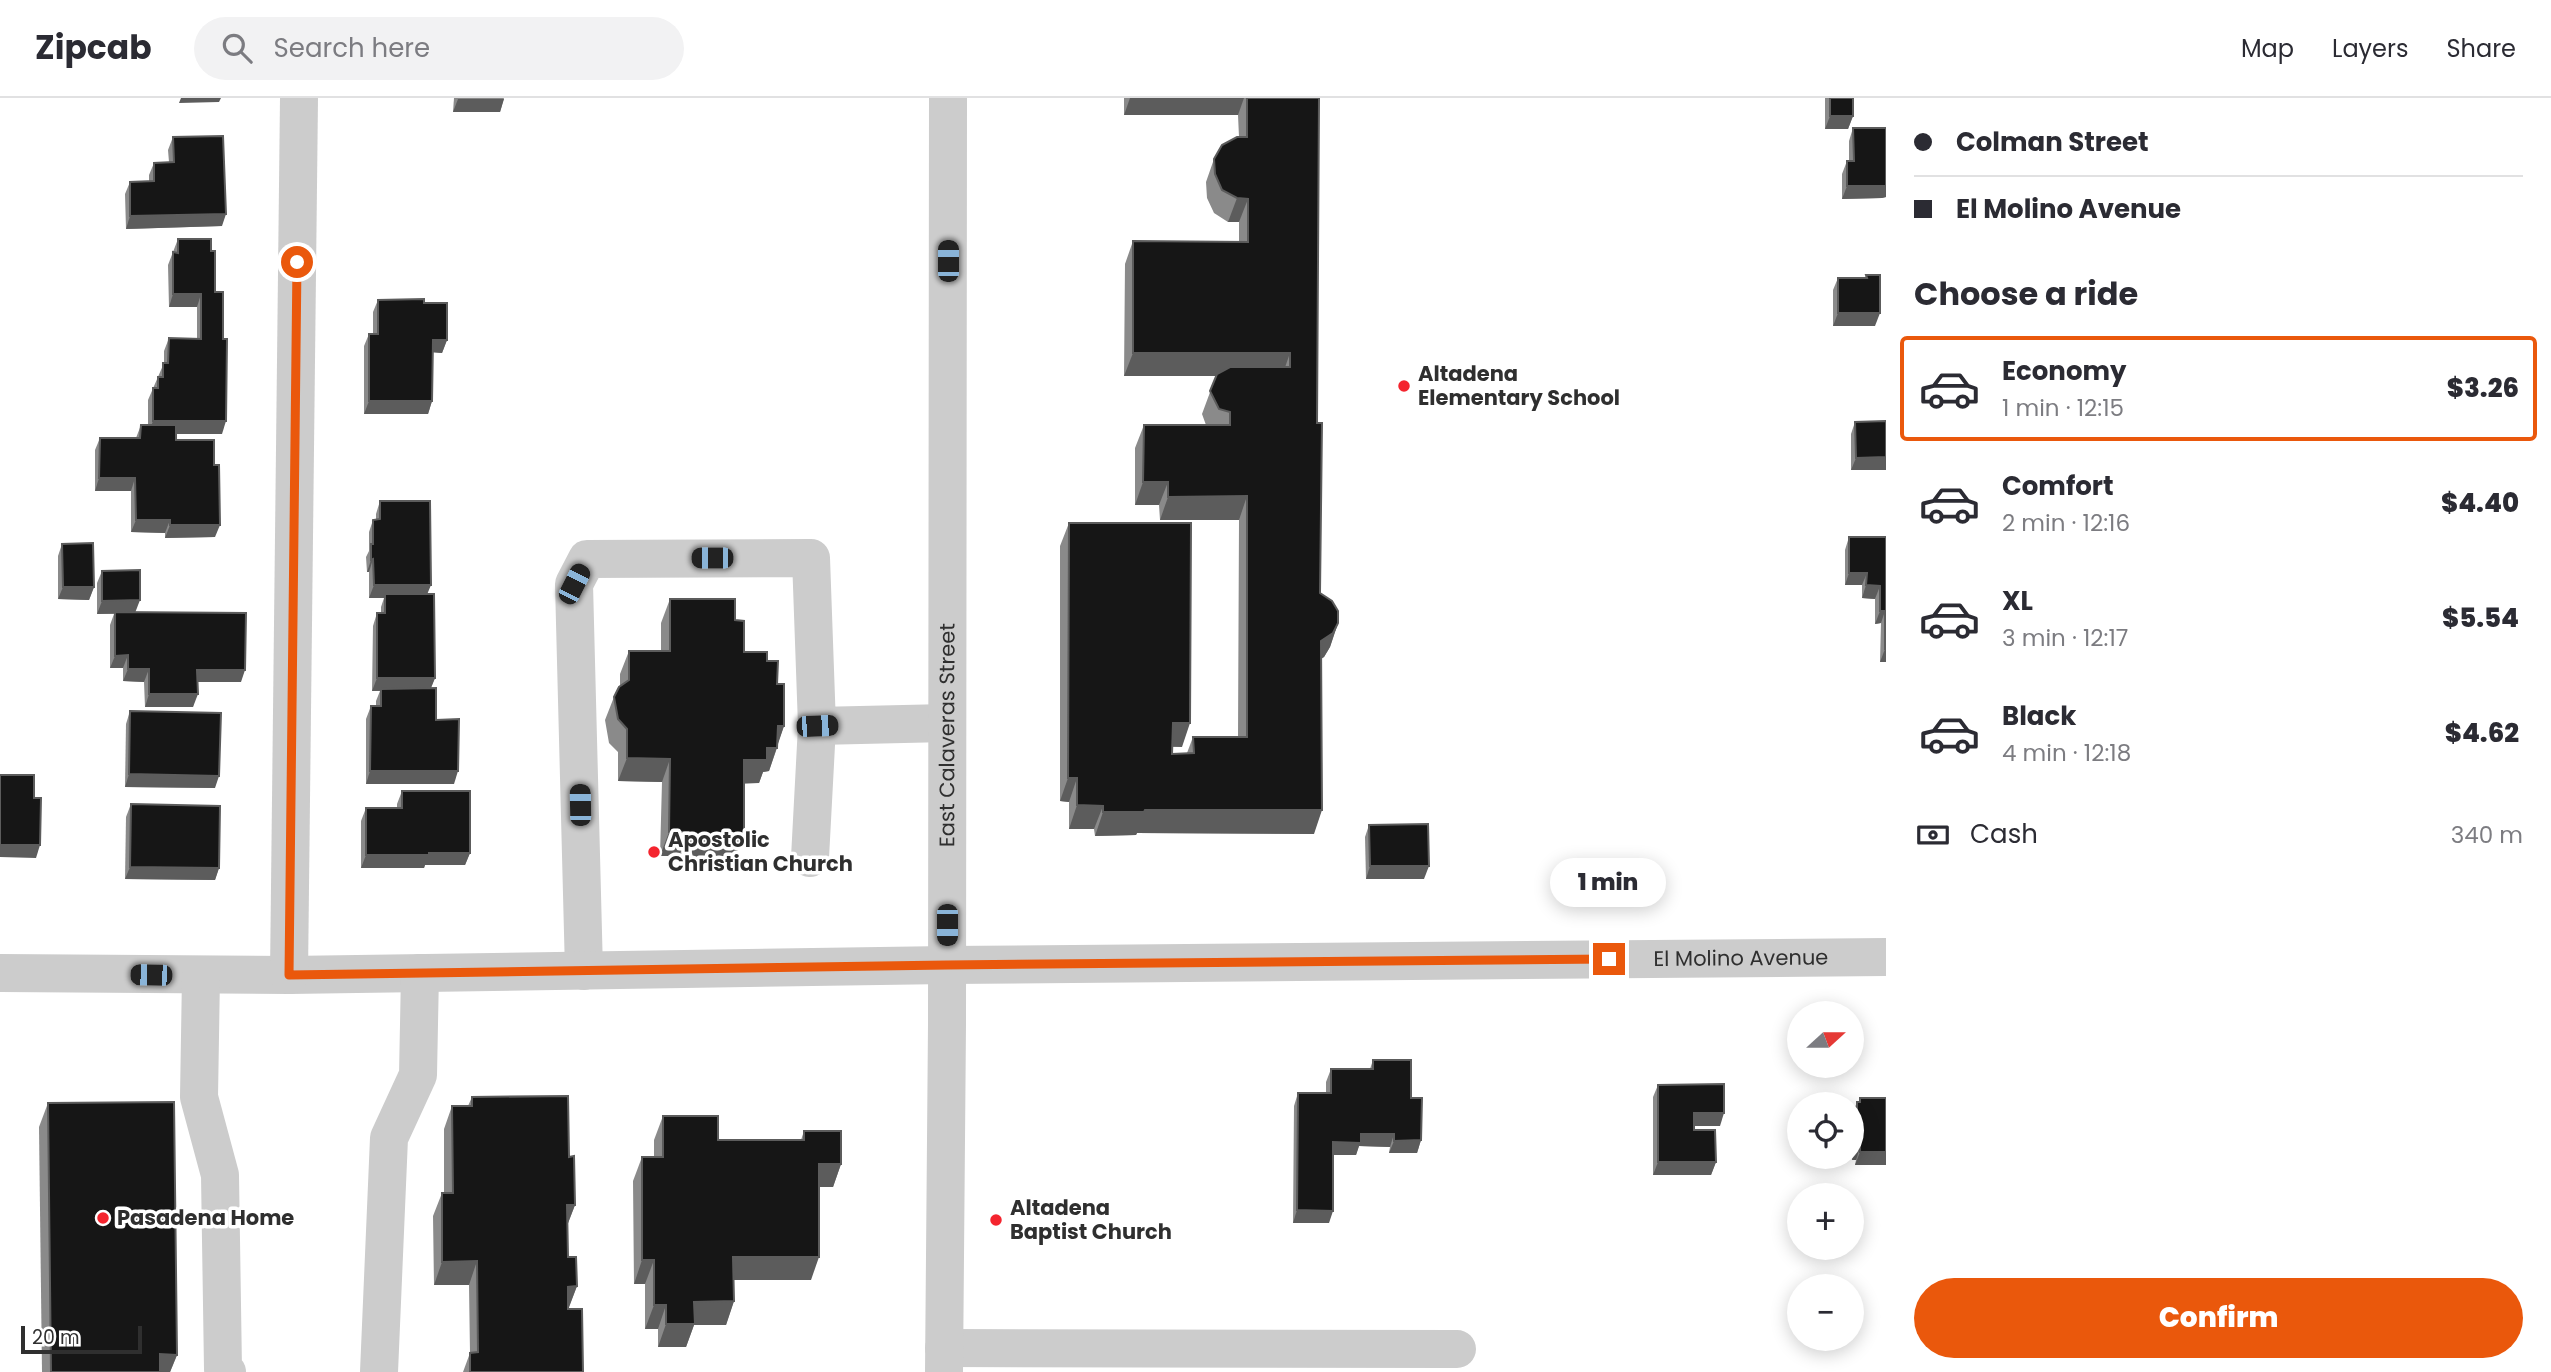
<!DOCTYPE html>
<meta charset="utf-8">
<style>
body{margin:0;font-family:Poppins,sans-serif;background:#f2f2f3;color:#2b2b33;height:100vh;display:flex;flex-direction:column;font-size:26px;white-space:nowrap}
*{box-sizing:border-box;margin:0}
p{font-size:23px;color:#7c7c81}
.icon{flex:none;width:38px;height:38px;fill:none;stroke:currentColor;stroke-width:2;stroke-linecap:round;stroke-linejoin:round}
.map{position:relative;flex:1;overflow:hidden}
.side{display:flex;flex-direction:column;background:#fff;width:665px}
.side>*{flex:none}
.hud{display:grid;align-content:center;height:154px;padding:0 28px;background:#fff}
.needle{width:46px;rotate:69deg}
.tools{position:absolute;left:1787px;top:903px;display:grid;gap:14px}
.tools a{display:grid;place-items:center;width:77px;height:77px;border-radius:50%;background:#fff;box-shadow:0 4px 18px #0003;font-size:35px}
.scale{position:absolute;left:21px;bottom:18px;width:121px;box-sizing:border-box;padding-left:7px;border:4px solid #2f2f2f;border-top:0;font-size:19px;line-height:24px;white-space:nowrap;color:#2f2f2f;-webkit-text-stroke:5px #fff;paint-order:stroke}
.end{position:absolute;width:32px;height:32px;margin:-16px;border:9px solid #ea580c;background:#fff;box-shadow:0 0 0 4px #fff}
.from{border-radius:50%}
.bubble{position:absolute;height:49px;border-radius:24px;background:#fff;box-shadow:0 4px 18px #0003;font-size:23px;font-weight:800;line-height:49px;text-align:center}
.car{position:absolute;width:21px;height:42px;margin:-21px -10px;border-radius:9px;box-shadow:0 0 5px 2px #0007;background:linear-gradient(#222 24%,#8ab4d8 0 40%,#222 0 76%,#8ab4d8 0 86%,#222 0)}
.hud b{display:flex;align-items:center;gap:24px;height:66px;font-size:26px}
.hud b+b{border-top:2px solid #e1e1e2}
.hud i{width:18px;height:18px;background:#2b2b33}
ul{padding:0;list-style:none}
li{display:flex;align-items:center;gap:21px;height:105px;margin:0 14px 10px;padding:0 14px;border:4px solid transparent;border-radius:7px}
li div{flex:1}
li b{display:block;font-size:26px}
li em{font-style:normal;font-weight:800}
li.current{border-color:#ea580c}
li>.icon{width:63px;height:63px;stroke-width:1.5}
h2{padding:0 28px;font-size:32px;line-height:84px}
.pay{display:flex;align-items:center;gap:18px;height:77px;padding:0 28px;font-size:26px}
.pay p{margin-inline-start:auto}
.button{display:flex;gap:14px;margin-top:auto;padding:14px 28px}
.button a{flex:1;height:80px;border-radius:42px;background:#ea580c;color:#fff;font-size:28px;font-weight:800;line-height:80px;text-align:center}
header{display:flex;align-items:center;gap:42px;box-sizing:border-box;height:98px;padding:0 35px;background:#fff;border-bottom:2px solid #e1e1e2}
header strong{font-size:33px}
nav{display:flex;gap:38px;margin-inline-start:auto;font-size:24px}
.search{width:490px;height:63px;background:#f2f2f3;display:flex;align-items:center;gap:18px;box-sizing:border-box;padding:0 24px;border-radius:38px;color:#7c7c81;font-size:26px}
main{display:flex;flex:1;min-height:0}
.map>svg:first-child{display:block}
.lines{fill:none;stroke-linecap:round;stroke-linejoin:round}
.minor{stroke:#ccc;stroke-width:38}
.wall{fill:#8a8a8a}
.shaded-wall{fill:#5c5c5c}
.building{fill:#161616;stroke:#5c5c5c;stroke-width:2}
.route{stroke:#ea580c;stroke-width:9}
.poi-dot{fill:#f4242e;stroke:#fff;stroke-width:2.5}
.labels{text-anchor:middle;stroke-width:7;stroke-linejoin:round;paint-order:stroke}
.poi-label{font-size:21px;font-weight:bold;fill:#2f2f2f;stroke:#fff;text-anchor:start}
.street-label{font-size:21px;fill:#2f2f2f;stroke:#fff}
</style>
<header>
<strong>Zipcab</strong>
<div class="search"><svg class="icon" aria-label="search" viewBox="0 0 24 24"><circle cx="10" cy="10" r="6"/><path d="M15 15l6 6"/></svg>Search here</div>
<nav><a>Map</a><a>Layers</a><a>Share</a></nav>
</header>
<main>
<div class="map">
<svg width="1886" height="1274" viewBox="0 0 1886 1274">
<rect width="100%" height="100%" fill="#fff"/>
<g class="lines">
<!-- minor -->
<g class="minor">
<path d="M810,760L817,628"/>
<path d="M584,873L574,486L587,461L811,460L817,628L947,625"/>
<path id="s1" d="M0,875L289,877L947,867L1886,859"/>
<path d="M289,877L299,0"/>
<path d="M201,878L199,999L220,1077L223,1271L227,1274"/>
<path d="M944,1250L1457,1251"/>
<path d="M379,1274L389,1040L418,977L420,875"/>
<path id="s2" d="M944,1274L947,926L948,0"/>
</g>
</g>
<!-- wall -->
<g class="wall">
<path d="M454,0H504L500,14H453Z"/>
<path d="M1124,0H1319L1317,325L1320,495L1338,525L1330,549L1324,559L1321,561L1314,736L1137,735L1136,737L1095,738L1094,731H1069V704L1060,703V448L1069,425L1182,649H1173L1172,656L1187,655L1193,639H1238L1239,422H1160L1159,407H1135V350L1144,327H1206L1202,316L1216,278H1124L1125,166L1133,143L1239,144V124H1228L1214,115L1207,100L1206,84L1214,61L1239,39L1238,17H1124Z"/>
<path d="M1825,0H1853V18L1848,31H1825Z"/>
<path d="M1853,30H1886V99L1882,100L1842,101V76L1847,63H1849V43Z"/>
<path d="M173,39L222,128L126,131L125,96L130,84L149,83V77L154,65L169,64L168,52Z"/>
<path d="M178,141L211,153L215,194L222,336H176V342L215,439L165,440V435L131,434V393H95V352L100,340H136L141,327H148V302L164,265V253L169,240L197,241V209H169L168,167Z"/>
<path d="M1866,177L1875,228H1833V192L1838,180H1865Z"/>
<path d="M378,202L424,205L447,242L442,255L433,254L432,303L428,316H364V248L369,236H373V214Z"/>
<path d="M1886,323V372H1851V336L1855,324Z"/>
<path d="M380,403L427,496L435,580L431,590L436,622L454,686H366V621L371,608H376V603L380,593H372L373,528L377,515H381V509L384,500H369V474H367L366,459L369,453V434L373,422H376V416Z"/>
<path d="M1849,439H1886V564H1880L1881,525L1875,526V501L1862,500V487H1845V452Z"/>
<path d="M62,446L94,489L89,502L58,501V458Z"/>
<path d="M102,473L135,514L241,584H198L193,609H145L144,584L123,583V570H110V527L114,516H97V485Z"/>
<path d="M670,501L735,522L744,554L767,563L777,586L784,628L777,647V650L769,673L763,674L759,685H744L735,759L719,758L717,764L679,763V758H660L662,684L618,683V654L609,645L605,622L614,599L620,588V576L629,553H661V525Z"/>
<path d="M130,613L215,690L125,689L126,626Z"/>
<path d="M402,693L470,755L465,767H425L424,770H361V723L366,710H397V706Z"/>
<path d="M131,706L219,770L215,782L125,781L126,719Z"/>
<path d="M1369,727L1424,781H1366L1365,739Z"/>
<path d="M1373,962L1411,1000L1421,1042L1417,1055H1389L1390,1049L1359,1048L1356,1057H1333L1329,1125H1293L1294,1008L1298,995H1326V984L1331,971H1370Z"/>
<path d="M1658,987L1720,1028H1694V1032L1716,1064L1711,1077H1653V999Z"/>
<path d="M472,999L569,1059L575,1107L567,1128L568,1159L577,1188L568,1211L583,1274H463L470,1255L469,1187H434L433,1118L442,1095H444V1031L452,1008H468Z"/>
<path d="M1886,999V1067H1855L1856,1062H1852V1048L1855,1039V1038H1852V1017L1857,1004H1859L1860,1000H1886Z"/>
<path d="M48,1005L177,1257L170,1274H42L39,1029Z"/>
<path d="M663,1018L718,1042H801L804,1033L841,1066L833,1089H819L811,1182H734V1203L726,1227H694L686,1249H658V1231H645V1186H634L633,1083L642,1059H654V1042Z"/>
</g>
<!-- shaded-wall -->
<g class="shaded-wall">
<path d="M181,0H221L219,4L179,5Z"/>
<path d="M1130,0H1244L1238,17H1124Z"/>
<path d="M458,1H504L500,14H453Z"/>
<path d="M1830,18H1853L1848,31H1825Z"/>
<path d="M1847,88H1886V99L1882,100L1842,101Z"/>
<path d="M1237,100L1248,101L1239,124H1228Z"/>
<path d="M226,116L222,128L126,131L130,118Z"/>
<path d="M173,196H201L197,209H169Z"/>
<path d="M1838,215H1880L1875,228H1833Z"/>
<path d="M433,242H447L442,255L428,254Z"/>
<path d="M1133,255H1290L1282,278H1124Z"/>
<path d="M369,303H432L428,316H364Z"/>
<path d="M153,323H226L222,336H148Z"/>
<path d="M1886,359V372H1851L1856,360Z"/>
<path d="M99,380H135L131,393H95Z"/>
<path d="M1143,384H1168L1159,407H1135Z"/>
<path d="M1247,398L1239,422H1160L1168,399Z"/>
<path d="M136,422H170L165,435L131,434Z"/>
<path d="M170,427H220L215,439L165,440Z"/>
<path d="M373,461L369,474H367L371,462Z"/>
<path d="M1849,475H1867L1862,487H1845Z"/>
<path d="M374,487H431L426,499L385,496L384,500H369Z"/>
<path d="M1866,487L1880,488L1875,501L1862,500Z"/>
<path d="M63,489H94L89,502L58,501Z"/>
<path d="M140,502L135,515L97,516L102,503Z"/>
<path d="M1880,513H1885L1881,525L1875,526Z"/>
<path d="M1338,525L1330,549L1324,559L1312,566L1321,543Z"/>
<path d="M1885,551H1886V564H1880Z"/>
<path d="M128,557L123,570H110L115,558Z"/>
<path d="M128,571H149L144,584L123,583Z"/>
<path d="M197,572H245L241,584H193Z"/>
<path d="M377,580H435L430,592L372,593Z"/>
<path d="M149,596H198L193,609H145Z"/>
<path d="M1173,625H1190L1182,649L1164,648Z"/>
<path d="M778,628H784L769,673L763,674L759,685L736,686L744,662L767,650Z"/>
<path d="M627,660L670,661L662,684L618,683Z"/>
<path d="M370,673H458L454,686H366Z"/>
<path d="M129,676L219,678L215,690L125,689Z"/>
<path d="M1068,680H1077L1069,704L1060,703Z"/>
<path d="M1077,707L1103,708L1094,731H1069Z"/>
<path d="M1145,712H1322L1314,736L1137,735L1136,737L1095,738L1103,714Z"/>
<path d="M669,734H688L679,758H660Z"/>
<path d="M726,735H744L735,759L719,758L717,764L679,763L688,740Z"/>
<path d="M0,747H40L36,760L0,759Z"/>
<path d="M429,755H470L465,767H425L424,770H361L366,757Z"/>
<path d="M1370,768H1429L1424,781H1366Z"/>
<path d="M130,769L219,770L215,782L125,781Z"/>
<path d="M1694,1015H1724L1720,1028H1689Z"/>
<path d="M1857,1025H1860L1855,1038H1852Z"/>
<path d="M1361,1036H1394L1390,1049L1359,1048L1356,1057H1329L1333,1044Z"/>
<path d="M1421,1042L1417,1055H1389L1394,1043Z"/>
<path d="M1856,1049H1860L1856,1062H1852Z"/>
<path d="M1860,1054H1886V1067H1855Z"/>
<path d="M1658,1064H1716L1711,1077H1653Z"/>
<path d="M819,1066H841L833,1089H811Z"/>
<path d="M567,1107H575L566,1130Z"/>
<path d="M1297,1112L1333,1113L1329,1125H1293Z"/>
<path d="M733,1159H819L811,1182H725Z"/>
<path d="M642,1162H654L645,1186H634Z"/>
<path d="M477,1163L469,1187H434L442,1164Z"/>
<path d="M577,1188L568,1212V1189Z"/>
<path d="M734,1203L726,1227H694L686,1249H658L666,1226L694,1204Z"/>
<path d="M654,1207H666L658,1231H645Z"/>
<path d="M160,1256L177,1257L170,1274H153Z"/>
</g>
<!-- building -->
<g class="building">
<path d="M1247,0H1319L1317,325H1322L1320,495L1332,503L1338,513V525L1333,535L1321,543L1322,712H1145L1144,714H1103V708L1077,707V680H1068L1069,425H1191L1190,625H1173L1172,656L1194,655L1193,639H1247V398L1168,399V384H1143L1144,327H1230V314L1219,311L1210,293L1217,276L1230,269H1290V255H1133V143L1248,144V101L1237,100L1222,92L1215,76L1214,61L1222,47L1237,39H1247Z"/>
<rect x="1830" y="0" width="23" height="18"/>
<path d="M1853,30H1886V88H1847V63H1854Z"/>
<path d="M223,38L226,116L130,118V84L154,83V65L174,64L173,39Z"/>
<path d="M178,141H211V153H215V194H223V241H227L226,323H153V290H158V279H163V265H168L169,240L201,241V196H173V154L178,155Z"/>
<path d="M1866,177H1880V215H1838V180H1867Z"/>
<path d="M424,201V205H447V242H433L432,303H369V236H378V202Z"/>
<path d="M1886,323V359L1856,360L1855,324Z"/>
<path d="M141,327H176V342H214V367H219L220,427H170V422H136L135,380H99L100,340H140Z"/>
<path d="M380,403H430L431,487H374L373,461L371,462V446H373V422L380,421Z"/>
<path d="M1849,439H1886V551H1885V513H1880V488L1866,487L1867,475H1849Z"/>
<path d="M93,445L94,489H63L62,446Z"/>
<path d="M140,472V502L102,503V473Z"/>
<path d="M385,496H434L435,580H377V515H385Z"/>
<path d="M670,501H735V522L744,523V554H767V563H778L777,586H784V628H778L777,650H767V662H744V735H726V741L688,740V734H669L670,661L627,660V631L618,621L614,599L619,589L629,582V553H670Z"/>
<path d="M115,514L246,515L245,572H197L198,596H149V571H128V557L115,558Z"/>
<path d="M436,590V622L459,621L458,673H370L371,608H381V591Z"/>
<path d="M130,613L221,615L219,678L129,676Z"/>
<path d="M0,677H34V700H41L40,747H0Z"/>
<path d="M402,693H470V755H429V757H366V710H402Z"/>
<path d="M131,706L220,708L219,770L130,769Z"/>
<path d="M1428,726L1429,768H1370L1369,727Z"/>
<path d="M1373,962H1411V1000H1422L1421,1042L1394,1043V1036H1361V1045L1333,1044V1113L1297,1112L1298,995H1331V971H1373Z"/>
<path d="M1724,986V1015H1694V1032H1715L1716,1064H1658V987Z"/>
<path d="M568,998L569,1059L574,1058L575,1107H567L568,1159H576L577,1188L568,1189V1211H582L583,1274H470V1255L478,1254L477,1163L442,1164V1095H453L452,1008H472V999Z"/>
<path d="M1860,1000H1886V1054H1860V1049H1856V1036H1860V1025H1857V1004H1860Z"/>
<path d="M174,1004L177,1257L160,1256V1274H51L48,1005Z"/>
<path d="M663,1018H718V1042H804V1033H841V1066H819V1159H733L734,1203L694,1204L695,1226H666V1207H654V1162H642V1059H663Z"/>
</g>
<g class="lines">
<!-- route -->
<path class="route" d="M297,164L289,877L947,867L1609,861"/>
</g>
<!-- markers -->
<g class="poi-dot">
<circle cx="1404" cy="288" r="7"/>
<circle cx="654" cy="754" r="7"/>
<circle cx="103" cy="1120" r="7"/>
<circle cx="996" cy="1122" r="7"/>
</g>
<g class="labels">
<!-- poi labels -->
<g class="poi-label">
<text x="1418" y="283">Altadena<tspan x="1418" dy="24">Elementary School</tspan></text>
<text x="668" y="749">Apostolic<tspan x="668" dy="24">Christian Church</tspan></text>
<text x="1010" y="1117">Altadena<tspan x="1010" dy="24">Baptist Church</tspan></text>
<text x="117" y="1127">Pasadena Home</text>
</g>
<!-- street labels -->
<g class="street-label">
<text dy="7" stroke="none"><textPath href="#s2" startOffset="637">East Calaveras Street</textPath></text>
<text dy="7" stroke="none"><textPath href="#s1" startOffset="1741">El Molino Avenue</textPath></text>
</g>
</g>
</svg>
<div class="tools">
<a><svg class="needle" viewBox="-14 -14 28 28"><path d="M0-13l5 13h-10z" fill="#e53935"/><path d="M0 13l5-13h-10z" fill="#7c7c81"/></svg></a>
<a><svg class="icon" aria-label="locate" viewBox="0 0 24 24"><circle cx="12" cy="12" r="6"/><path d="M12 2v4M12 18v4M2 12h4M18 12h4"/></svg></a>
<a>+</a>
<a>−</a>
</div>
<div class="scale">20 m</div>
<i class="end from" style="left:297px;top:164px"></i>
<i class="end" style="left:1609px;top:861px"></i>
<div class="bubble" style="left:1550px;top:760px;width:116px">1 min</div>
<i class="car" style="left:948px;top:163px;rotate:0deg"></i>
<i class="car" style="left:712px;top:460px;rotate:270deg"></i>
<i class="car" style="left:574px;top:486px;rotate:27deg"></i>
<i class="car" style="left:817px;top:628px;rotate:88deg"></i>
<i class="car" style="left:580px;top:707px;rotate:359deg"></i>
<i class="car" style="left:947px;top:827px;rotate:180deg"></i>
<i class="car" style="left:151px;top:877px;rotate:271deg"></i>
</div>
<section class="side">
<div class="hud">
<b><i class="from"></i>Colman Street</b>
<b><i></i>El Molino Avenue</b>
</div>
<h2>Choose a ride</h2>
<ul>
<li class="current"><svg class="icon" aria-label="car" viewBox="0 0 24 24"><path d="M5 17H2v-5l4-1 3-4h7l3 4 3 1v5h-3M9 17h6M6 11h13"/><circle cx="7" cy="17" r="2"/><circle cx="17" cy="17" r="2"/></svg><div><b>Economy</b><p>1 min · 12:15</p></div><em>$3.26</em></li>
<li><svg class="icon" aria-label="car" viewBox="0 0 24 24"><path d="M5 17H2v-5l4-1 3-4h7l3 4 3 1v5h-3M9 17h6M6 11h13"/><circle cx="7" cy="17" r="2"/><circle cx="17" cy="17" r="2"/></svg><div><b>Comfort</b><p>2 min · 12:16</p></div><em>$4.40</em></li>
<li><svg class="icon" aria-label="car" viewBox="0 0 24 24"><path d="M5 17H2v-5l4-1 3-4h7l3 4 3 1v5h-3M9 17h6M6 11h13"/><circle cx="7" cy="17" r="2"/><circle cx="17" cy="17" r="2"/></svg><div><b>XL</b><p>3 min · 12:17</p></div><em>$5.54</em></li>
<li><svg class="icon" aria-label="car" viewBox="0 0 24 24"><path d="M5 17H2v-5l4-1 3-4h7l3 4 3 1v5h-3M9 17h6M6 11h13"/><circle cx="7" cy="17" r="2"/><circle cx="17" cy="17" r="2"/></svg><div><b>Black</b><p>4 min · 12:18</p></div><em>$4.62</em></li>
</ul>
<div class="pay"><svg class="icon" aria-label="cash" viewBox="0 0 24 24"><path d="M3 7h18v10H3z"/><circle cx="12" cy="12" r="2"/></svg>Cash<p>340 m</p></div>
<div class="button"><a>Confirm</a></div>
</section>
</main>
